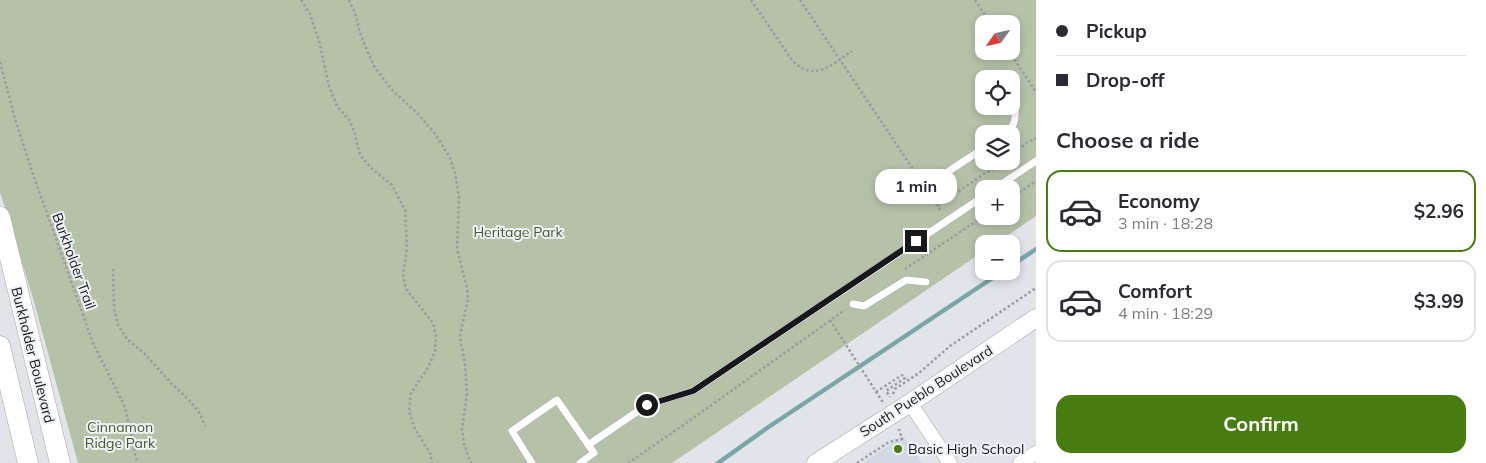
<!DOCTYPE html>
<meta charset="utf-8">
<style>
body{margin:0;font-family:Mulish,sans-serif;background:#f2f2f3;color:#2b2b33;height:100vh;display:flex;flex-direction:column;font-size:19px;white-space:nowrap}
*{box-sizing:border-box;margin:0}
p{font-size:16px;color:#7c7c81}
.icon{flex:none;width:28px;height:28px;fill:none;stroke:currentColor;stroke-width:2;stroke-linecap:round;stroke-linejoin:round}
.map{position:relative;flex:1;overflow:hidden}
.drawer{display:flex;flex-direction:column;background:#fff;width:450px}
.drawer>*{flex:none}
.hud{display:grid;align-content:center;height:110px;padding:0 20px;background:#fff}
.needle{width:32px;rotate:236deg}
.fabs{position:absolute;left:975px;top:15px;display:grid;gap:10px}
.fabs a{display:grid;place-items:center;width:45px;height:45px;border-radius:10px;background:#fff;box-shadow:0 2px 8px #0003;font-size:25px}
.end{position:absolute;width:22px;height:22px;margin:-11px;border:6px solid #17181a;background:#fff;box-shadow:0 0 0 2px #fff}
.from{border-radius:50%}
.bubble{position:absolute;height:35px;border-radius:15px;background:#fff;box-shadow:0 2px 8px #0003;font-size:16px;font-weight:700;line-height:35px;text-align:center}
.hud b{display:flex;align-items:center;gap:18px;height:48px;font-size:19px}
.hud b+b{border-top:1px solid #e1e1e2}
.hud i{width:12px;height:12px;background:#2b2b33}
ul{padding:0;list-style:none}
li{display:flex;align-items:center;gap:15px;height:82px;margin:0 10px 8px;padding:0 10px;border:2px solid #e1e1e2;border-radius:15px}
li div{flex:1}
li b{display:block;font-size:19px}
li em{font-style:normal;font-weight:700}
li.current{border-color:#477c10}
li>.icon{width:45px;height:45px;stroke-width:1.5}
h2{padding:0 20px;font-size:22px;line-height:60px}
.button{display:flex;gap:10px;margin-top:auto;padding:10px 20px}
.button a{flex:1;height:58px;border-radius:15px;background:#477c10;color:#fff;font-size:20px;font-weight:700;line-height:58px;text-align:center}
main{display:flex;flex:1;min-height:0}
.map>svg:first-child{display:block}
.built{fill:#d2d9e5}
.green{fill:#b5c2a8;fill-rule:evenodd}
.lines{fill:none;stroke-linecap:round;stroke-linejoin:round}
.stream{stroke:#7ba6a9;stroke-width:4.5}
.service-casing{stroke:#a3a6ab;stroke-width:8}
.minor-casing{stroke:#a3a6ab;stroke-width:15}
.tertiary-casing{stroke:#a3a6ab;stroke-width:19}
.secondary-casing{stroke:#a3a6ab;stroke-width:21}
.path{stroke:#9a9ca0;stroke-width:2.5;stroke-dasharray:2.5 2.5;stroke-linecap:butt}
.service{stroke:#fff;stroke-width:7}
.minor{stroke:#fff;stroke-width:14}
.tertiary{stroke:#fff;stroke-width:18}
.secondary{stroke:#fff;stroke-width:20}
.route{stroke:#17181a;stroke-width:6}
.poi-dot{fill:#477c10;stroke:#eef1f6;stroke-width:2}
.labels{text-anchor:middle;stroke-width:4;stroke-linejoin:round;paint-order:stroke}
.park-label{font-size:14px;fill:#455a2a;stroke:#eef1f6}
.street-label{font-size:14px;fill:#17181a;stroke:#eef1f6}
.poi-label{font-size:14px;fill:#17181a;stroke:#eef1f6;text-anchor:start}
</style>
<main>
<div class="map">
<svg width="1036" height="463" viewBox="0 0 1036 463">
<rect width="100%" height="100%" fill="#e1e4e9"/>
<!-- built -->
<path class="built" d="M903,436L922,463H863Z"/>
<!-- green -->
<path class="green" d="M0,0H1036V216L995,244H984V251L672,463H78L33,298L0,192ZM984,24H1011V51H984ZM984,79H1011V106H984ZM984,134H1011V161H984ZM984,189H1011V216H984Z"/>
<g class="lines">
<!-- stream -->
<g class="stream">
<path d="M1011,266L1036,249"/>
<path d="M718,463L767,428L1003,271"/>
</g>
<!-- service casing -->
<g class="service-casing">
<g id="service">
<path d="M1004,134C1014,127 1016,121 1015,109"/>
<path d="M943,175L984,148"/>
<path d="M994,189L1036,161"/>
<path d="M853,304L864,306L906,280L926,282"/>
<path d="M588,445L647,405L693,391L984,196"/>
<path d="M532,463L512,431L557,400L594,453L580,463"/>
</g>
</g>
<!-- minor casing -->
<g class="minor-casing">
<g id="minor">
<path d="M910,403L950,463"/>
<path d="M1020,463L1036,453"/>
</g>
</g>
<!-- tertiary casing -->
<g class="tertiary-casing">
<path id="tertiary" d="M816,463L910,403L1036,318"/>
</g>
<!-- secondary casing -->
<g class="secondary-casing">
<g id="secondary">
<path d="M0,217L60,463"/>
<path d="M0,346L28,463"/>
</g>
</g>
<!-- path -->
<g class="path">
<path d="M301,0L310,14L319,41L329,86L337,106L350,121L354,131L360,155L371,168L392,185L405,210L407,248L403,276L406,289L433,323L436,336L435,351L429,366L411,393L409,412L415,429L430,453L432,463"/>
<path d="M349,0L355,13L361,36L374,66L391,89L418,114L436,135L450,158L455,173L459,198L457,249L467,288L468,299L460,336L465,365L467,394L462,429L464,444L471,463"/>
<path d="M751,0L792,60C814,83 831,65 852,51"/>
<path d="M800,0L941,211"/>
<path d="M975,0L991,24"/>
<path d="M1009,51L1036,92"/>
<path d="M0,62L15,119L33,174L93,343L125,407L137,463"/>
<path d="M1011,157L1026,143L1036,138"/>
<path d="M1011,198L1036,181"/>
<path d="M938,206L985,173L1003,165L1007,161"/>
<path d="M113,269L114,308L118,325L127,339L144,353L171,383L189,400L199,412L205,426"/>
<path d="M905,269L984,216"/>
<path d="M830,320L882,401L884,400"/>
<path d="M876,392L902,375L905,378L886,391L890,397"/>
<path d="M893,394L895,389L919,373L950,346L1036,288"/>
<path d="M628,463L682,426L845,310"/>
<path d="M857,463L889,442L902,439L899,429"/>
</g>
<!-- service -->
<use href="#service" class="service"/>
<!-- minor -->
<use href="#minor" class="minor"/>
<!-- tertiary -->
<use href="#tertiary" class="tertiary"/>
<!-- secondary -->
<use href="#secondary" class="secondary"/>
</g>
<g class="lines">
<!-- route -->
<path class="route" d="M647,405L693,391L916,241"/>
</g>
<!-- markers -->
<circle class="poi-dot" cx="898" cy="449" r="5"/>
<g class="labels">
<!-- park labels -->
<g class="park-label">
<text x="518" y="237">Heritage Park</text>
<text x="120" y="432">Cinnamon<tspan x="120" dy="16">Ridge Park</tspan></text>
</g>
<!-- street labels -->
<g class="street-label">
<text transform="translate(74 261) rotate(70)" y="5">Burkholder Trail</text>
<text transform="translate(33 355) rotate(76)" y="5">Burkholder Boulevard</text>
<text transform="translate(926 391) rotate(-33)" y="5">South Pueblo Boulevard</text>
</g>
<!-- poi labels -->
<g class="poi-label">
<text x="908" y="454">Basic High School</text>
</g>
</g>
</svg>
<div class="fabs">
<a><svg class="needle" viewBox="-14 -14 28 28"><path d="M0-13l5 13h-10z" fill="#e53935"/><path d="M0 13l5-13h-10z" fill="#7c7c81"/></svg></a>
<a><svg class="icon" aria-label="locate" viewBox="0 0 24 24"><circle cx="12" cy="12" r="6"/><path d="M12 2v4M12 18v4M2 12h4M18 12h4"/></svg></a>
<a><svg class="icon" aria-label="layers" viewBox="0 0 24 24"><path d="M12 4l9 5-9 5-9-5zM3 14l9 5 9-5"/></svg></a>
<a>+</a>
<a>−</a>
</div>
<i class="end from" style="left:647px;top:405px"></i>
<i class="end" style="left:916px;top:241px"></i>
<div class="bubble" style="left:875px;top:169px;width:82px">1 min</div>
</div>
<section class="drawer">
<div class="hud">
<b><i class="from"></i>Pickup</b>
<b><i></i>Drop-off</b>
</div>
<h2>Choose a ride</h2>
<ul>
<li class="current"><svg class="icon" aria-label="car" viewBox="0 0 24 24"><path d="M5 17H2v-5l4-1 3-4h7l3 4 3 1v5h-3M9 17h6M6 11h13"/><circle cx="7" cy="17" r="2"/><circle cx="17" cy="17" r="2"/></svg><div><b>Economy</b><p>3 min · 18:28</p></div><em>$2.96</em></li>
<li><svg class="icon" aria-label="car" viewBox="0 0 24 24"><path d="M5 17H2v-5l4-1 3-4h7l3 4 3 1v5h-3M9 17h6M6 11h13"/><circle cx="7" cy="17" r="2"/><circle cx="17" cy="17" r="2"/></svg><div><b>Comfort</b><p>4 min · 18:29</p></div><em>$3.99</em></li>
</ul>
<div class="button"><a>Confirm</a></div>
</section>
</main>
